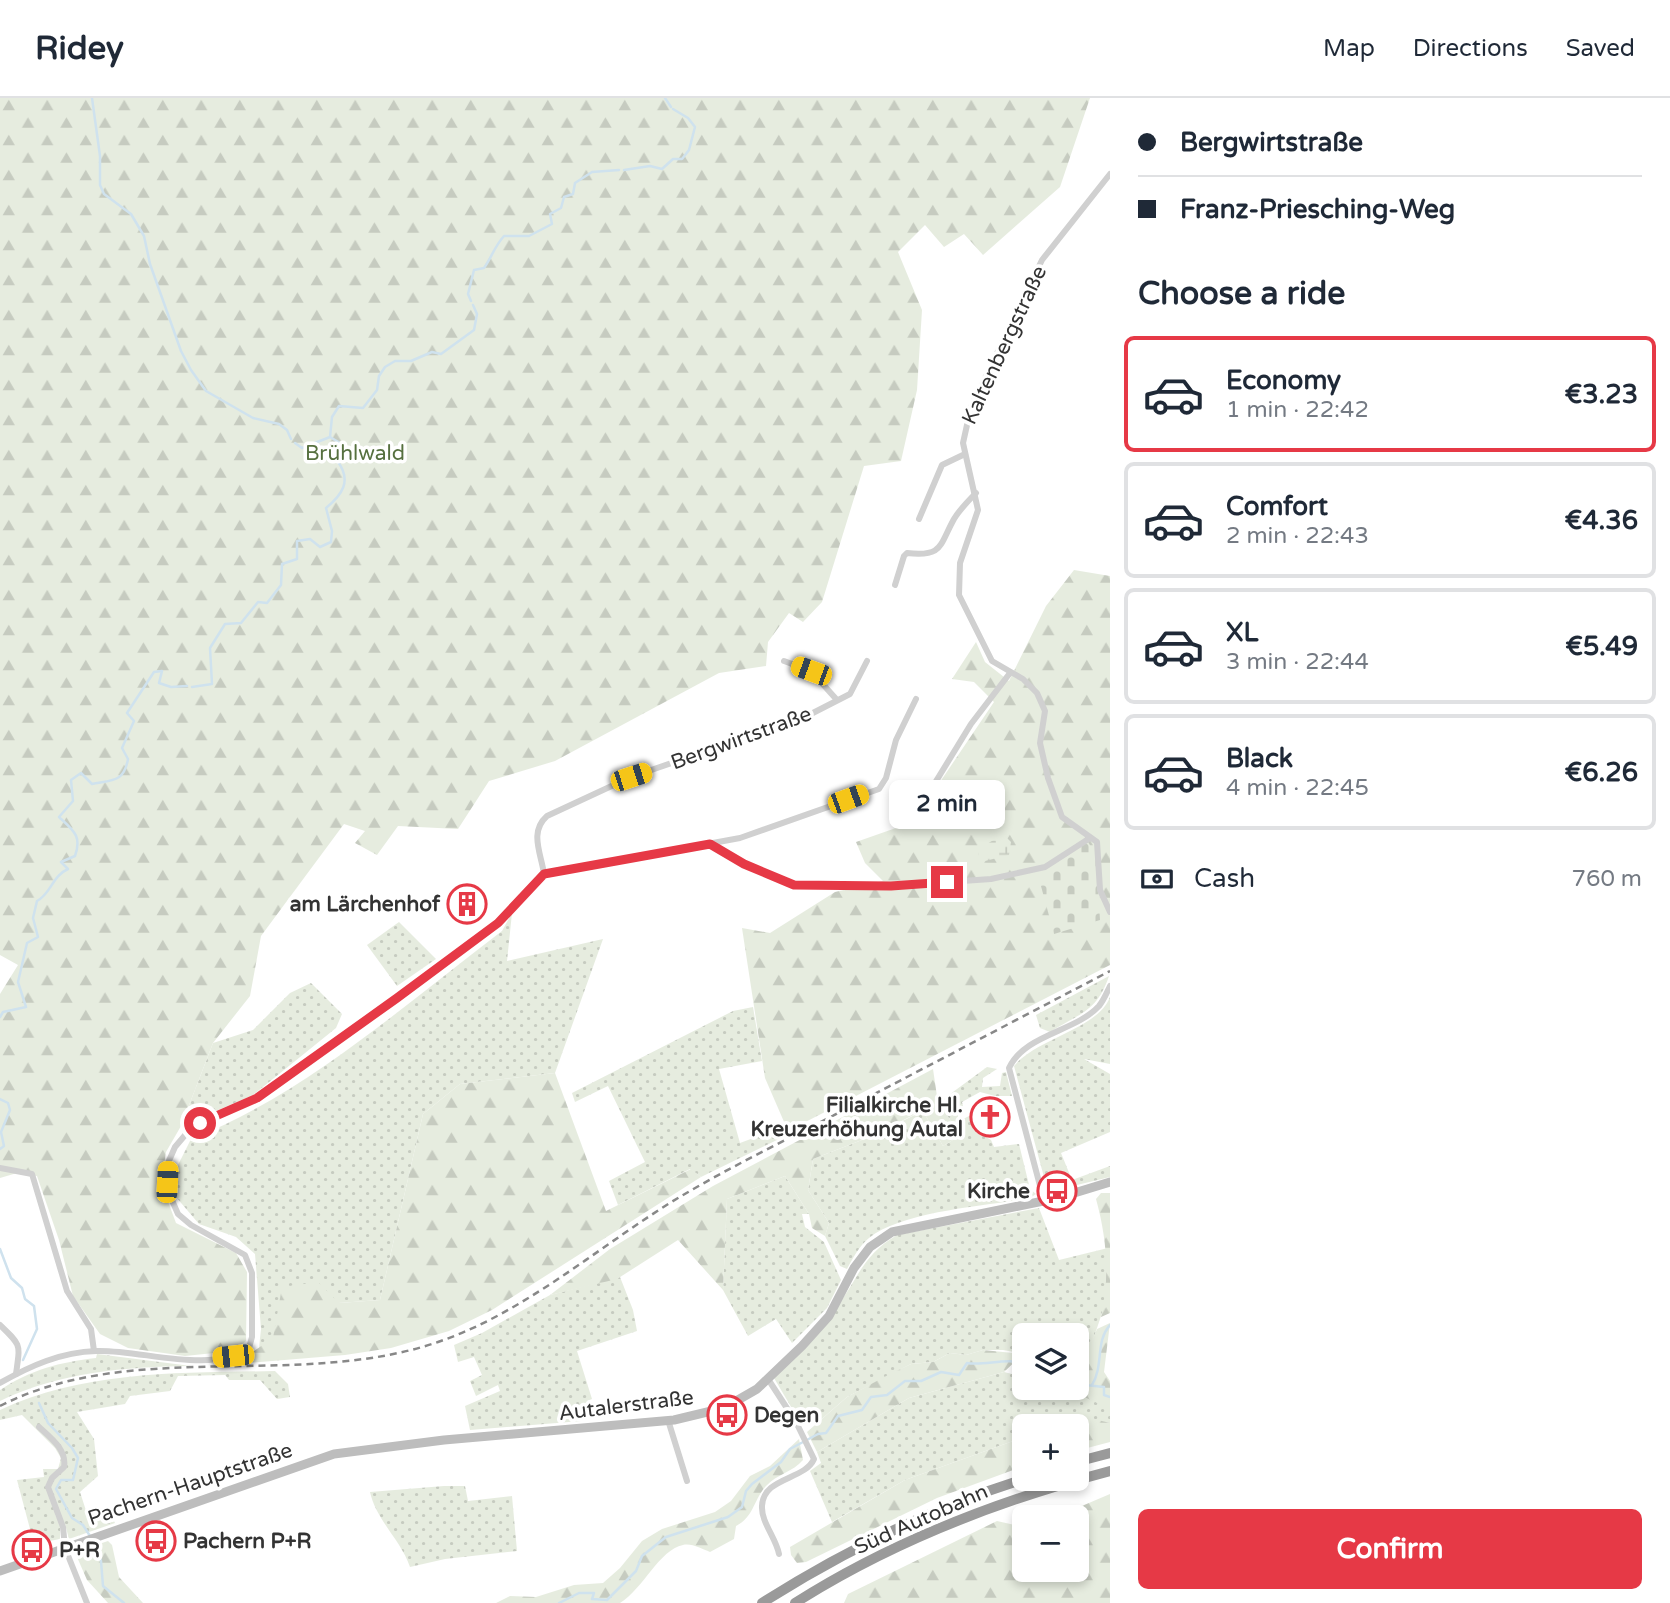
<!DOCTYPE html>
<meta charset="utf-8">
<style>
body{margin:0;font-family:"Varela Round",sans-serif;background:#f2f2f3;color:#1f2937;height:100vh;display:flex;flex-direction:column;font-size:26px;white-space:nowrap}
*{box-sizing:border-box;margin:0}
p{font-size:23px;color:#747a83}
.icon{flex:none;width:38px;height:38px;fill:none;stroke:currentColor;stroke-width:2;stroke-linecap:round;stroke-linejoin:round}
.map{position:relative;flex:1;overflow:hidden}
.panel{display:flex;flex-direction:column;background:#fff;width:560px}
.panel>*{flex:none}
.top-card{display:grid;align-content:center;height:154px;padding:0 28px;background:#fff}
.tools{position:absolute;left:1012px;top:1225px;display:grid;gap:14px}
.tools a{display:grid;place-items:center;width:77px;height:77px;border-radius:10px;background:#fff;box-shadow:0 4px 10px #0003;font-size:35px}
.end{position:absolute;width:32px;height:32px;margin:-16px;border:9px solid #e63946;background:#fff;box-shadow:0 0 0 4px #fff}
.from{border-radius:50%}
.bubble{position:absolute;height:49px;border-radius:10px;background:#fff;box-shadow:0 4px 10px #0003;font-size:23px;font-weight:700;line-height:49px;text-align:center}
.car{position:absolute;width:21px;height:42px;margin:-21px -10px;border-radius:9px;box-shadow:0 0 5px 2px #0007;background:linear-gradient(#f5c518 24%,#345 0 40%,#f5c518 0 76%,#345 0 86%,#f5c518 0)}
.top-card b{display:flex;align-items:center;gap:24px;height:66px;font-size:26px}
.top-card b+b{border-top:2px solid #e0e1e3}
.top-card i{width:18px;height:18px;background:#1f2937}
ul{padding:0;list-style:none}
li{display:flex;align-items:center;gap:21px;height:116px;margin:0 14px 10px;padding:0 14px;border:4px solid #e0e1e3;border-radius:10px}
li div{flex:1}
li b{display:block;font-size:26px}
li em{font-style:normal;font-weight:700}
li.current{border-color:#e63946}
li>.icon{width:63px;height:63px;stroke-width:1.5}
h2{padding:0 28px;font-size:32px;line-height:84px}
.pay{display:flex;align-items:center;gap:18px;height:77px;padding:0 28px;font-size:26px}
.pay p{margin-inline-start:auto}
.primary-button{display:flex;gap:14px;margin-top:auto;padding:14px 28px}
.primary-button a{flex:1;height:80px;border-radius:10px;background:#e63946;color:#fff;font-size:28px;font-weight:700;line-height:80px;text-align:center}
header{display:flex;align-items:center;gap:42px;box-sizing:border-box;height:98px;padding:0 35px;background:#fff;border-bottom:2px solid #e0e1e3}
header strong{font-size:33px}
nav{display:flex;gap:38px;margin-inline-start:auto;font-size:24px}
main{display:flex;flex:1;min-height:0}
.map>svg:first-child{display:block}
.grass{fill:url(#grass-dots)}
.forest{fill:url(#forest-firs)}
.wetland{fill:url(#wetland-marsh)}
.cemetery{fill:url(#cemetery-stones)}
.park{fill:#e6ecdf}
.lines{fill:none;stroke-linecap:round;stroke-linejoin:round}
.stream{stroke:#cfe2ee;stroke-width:2.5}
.street{stroke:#d0d0d0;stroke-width:6}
.secondary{stroke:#bdbdbd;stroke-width:9}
.highway{stroke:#9a9a9a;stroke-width:10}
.rail{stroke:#888;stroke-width:2.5;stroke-dasharray:7 5;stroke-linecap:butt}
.route{stroke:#e63946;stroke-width:9}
.labels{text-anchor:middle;stroke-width:7;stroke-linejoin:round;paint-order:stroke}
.street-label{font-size:21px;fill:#333;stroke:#fff}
.park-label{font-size:21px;fill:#56703f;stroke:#fff}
.poi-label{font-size:21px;font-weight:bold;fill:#333;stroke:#fff;text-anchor:end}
</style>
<header>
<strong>Ridey</strong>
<nav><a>Map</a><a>Directions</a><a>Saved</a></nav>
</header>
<main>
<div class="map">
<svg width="1110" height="1505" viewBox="0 0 1110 1505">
<defs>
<pattern id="grass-dots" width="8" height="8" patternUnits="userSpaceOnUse" patternTransform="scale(1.75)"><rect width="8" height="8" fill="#e6ecdf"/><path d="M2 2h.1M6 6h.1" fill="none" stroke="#c6cbc0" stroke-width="1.8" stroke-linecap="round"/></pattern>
<pattern id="forest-firs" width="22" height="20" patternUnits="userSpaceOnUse" patternTransform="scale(1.75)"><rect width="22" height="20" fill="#e6ecdf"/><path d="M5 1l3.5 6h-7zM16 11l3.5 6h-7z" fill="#c6cbc0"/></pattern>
<pattern id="wetland-marsh" width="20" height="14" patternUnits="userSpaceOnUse" patternTransform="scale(1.75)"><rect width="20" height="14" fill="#e6ecdf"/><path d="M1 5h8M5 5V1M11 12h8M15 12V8" fill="none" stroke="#c6cbc0"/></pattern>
<pattern id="cemetery-stones" width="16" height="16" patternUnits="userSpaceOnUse" patternTransform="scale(1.75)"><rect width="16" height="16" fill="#e6ecdf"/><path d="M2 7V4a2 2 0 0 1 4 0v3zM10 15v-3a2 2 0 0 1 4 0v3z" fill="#c6cbc0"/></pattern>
</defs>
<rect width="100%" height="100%" fill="#fff"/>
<!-- grass -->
<g class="grass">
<path d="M512,815L507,863L603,841L555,975L460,986L423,1016L380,1202L339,1205L259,1250L261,1231L255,1156L236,1139L199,1126L176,1099V1071L191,1041C305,997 405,906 502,833Z"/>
<path d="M399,824L436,861L397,888L367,847Z"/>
<path d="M1109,878C1097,914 1080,915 1050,934L1040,930L1036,917Z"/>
<path d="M311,885L342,916L336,930L253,997L181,1028L213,945L253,932L290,895Z"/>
<path d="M1110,899V966L1084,961L1110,976V1034L1061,1055L1072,1082L1110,1068V1079L1048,1094L1014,968C1037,940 1098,931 1110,899Z"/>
<path d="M753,909L762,963L719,971L740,1045L775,1032L779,1041L701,1079L690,1071L618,1107L609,1083L645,1064L608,988L575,1004L572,995L733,913Z"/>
<path d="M987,969L997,971L983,980L982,989L1000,988L1002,975L1006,974L1012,998H995L980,994L962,1004L963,1008L957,1013L959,1023L973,1016V1031L991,1042L994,1049L1019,1046L1030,1091L1036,1096L1030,1100C987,1108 902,1113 869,1140C859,1148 853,1160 847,1171L840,1168L825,1138L829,1125L808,1092L813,1061L867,1040L923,1013L943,1048L961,1037L938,1005Z"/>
<path d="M785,1078L809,1116H802L805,1129L824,1144L841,1182L827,1210L792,1245L776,1221L748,1238L723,1192L727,1101Z"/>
<path d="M1039,1110L1059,1162L1108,1150L1109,1194L1086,1263L1081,1269H1076V1237H1024V1256L1003,1252H983L966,1257L950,1255L933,1264L911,1266L847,1299L816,1326L797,1319L774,1280C795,1257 816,1234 835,1211C858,1182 862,1157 897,1137Z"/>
<path d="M620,1179L633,1212L637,1233L577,1253L592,1301L587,1303L581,1323L470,1332L465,1308L500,1293L498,1287L476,1298L470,1283L482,1277L474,1259L458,1264L454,1247L482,1235L550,1197Z"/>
<path d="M97,1256L191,1268C125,1269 60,1274 0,1303V1292C30,1272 60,1264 96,1260Z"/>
<path d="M275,1273L288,1286L290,1299L277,1301L260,1282H229L225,1277L178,1278L170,1293L130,1298L125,1306L77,1314L94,1341L98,1378L80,1394L90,1425L112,1419L115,1425L69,1441L65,1426L55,1416L60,1426V1441L34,1446L17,1382L44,1379L43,1371H58L61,1360L55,1350L22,1317L0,1322V1312C87,1272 181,1275 275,1273Z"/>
<path d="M1004,1274L1024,1279V1290H1068L1110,1309V1325C1081,1319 1054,1328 1024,1328V1339L905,1382L832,1424L810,1373L821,1365L817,1354L909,1300Z"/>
<path d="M444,1388H465L468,1403L512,1398L517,1453L445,1461L410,1469C401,1442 376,1422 370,1394Z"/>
</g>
<!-- forest -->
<g class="forest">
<path d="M0,0H1090L1060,89L983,157L964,136L944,149L925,127L898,154L922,212L917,292L901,363L864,368L822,504L803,524L789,515L768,544L766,568L719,575L555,663L489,683L458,731L398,728L377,757L355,745L365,733L344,726L261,838L250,898L213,945L181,1028L166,1054L161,1085L176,1125L236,1155L247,1174L246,1243L233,1253L185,1258L128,1250L100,1236L73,1198L59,1142L37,1078L17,1075L0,1080V896L18,867L0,857Z"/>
<path d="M1074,472L1110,478V867L788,1033L765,980L742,830L770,835L835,794L883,783L865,765L856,744L913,724L994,604L974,584L952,581L976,544L985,564L1009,583L1046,508Z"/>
<path d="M933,971L938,1005L867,1040L813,1061L808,1092L829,1125L825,1138L812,1130L809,1116L785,1078L727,1101L723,1192L678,1142L617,1181L550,1197L610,1151L713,1088Z"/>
<path d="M555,975L606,1113L691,1071L701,1079L492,1212L449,1233L391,1250L345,1257L235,1266L273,1240L282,1189L318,1184L339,1205L380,1202L423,1016L460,986Z"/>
<path d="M1101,1095H1110V1215L1101,1219C1110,1179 1107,1141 1096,1101Z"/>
<path d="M1110,1225L1104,1274L1110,1283V1309H1106L1065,1290H1076V1269H1081L1097,1231Z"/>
<path d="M983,1252L1023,1256L1004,1274L909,1300L817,1354L807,1334L847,1299L888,1277L911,1266L933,1264L950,1255L966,1257Z"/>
<path d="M1090,1320L1110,1325V1344L1076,1353V1328H1058Z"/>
<path d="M1024,1339V1368L937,1400L806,1464L797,1465L791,1457L790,1449L905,1382Z"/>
<path d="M799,1341L803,1362C793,1374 777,1376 766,1388C754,1401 754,1419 736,1428L734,1441L710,1454C702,1451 692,1445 683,1447C659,1452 644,1490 620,1505H496L510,1498L536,1499L574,1487L603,1485L620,1470L642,1443L662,1431L715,1414L731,1403L750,1378L770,1368Z"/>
<path d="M1110,1396V1505H844L848,1496L997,1423L1024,1429V1472H1076V1419H1056Z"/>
<path d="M108,1443L112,1447L119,1479L143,1505H108L87,1482L77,1459L81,1452Z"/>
</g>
<!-- wetland -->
<path class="wetland" d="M1007,740L1011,744L1009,757L977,765L979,751L995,741Z"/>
<!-- cemetery -->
<path class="cemetery" d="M1088,744L1096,757L1100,822L1054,836L1038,777Z"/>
<!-- park -->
<path class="park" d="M938,1005L961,1037L943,1048L923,1013Z"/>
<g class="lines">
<!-- stream -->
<g class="stream">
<path d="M92,0L100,58V87L104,96L131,116L144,138L150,166L181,253L191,272L206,293L253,320L279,326L287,332L291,341"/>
<path d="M665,0L671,9"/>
<path d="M624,72L650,68L662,71L673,61H682L689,52L695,29L688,20L673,11"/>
<path d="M471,203L468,196L474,172L484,170C492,159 494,149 504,138H529L552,126L550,116L561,110L564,99L573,96L575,85L592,74L619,72"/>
<path d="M295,345L302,350L330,339"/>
<path d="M192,589L212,586L210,550L225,526L241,525L258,504L267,505L281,487L282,466L297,461V443L310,441L320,449L331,444L332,433L326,410C342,397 352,383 338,364L340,345L330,339L332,319L339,308L363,310L377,292L379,278L385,269L395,263H411L432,254L441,256L474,232L477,216L473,207"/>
<path d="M0,919L3,914L26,909L18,884L27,845L38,839L33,820L37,803C51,796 52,778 68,771L61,764L75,758C82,738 74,733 59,719L73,703L71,682L81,675L92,686C113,682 124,684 128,661L122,650L134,623L127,615L154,574L162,573L159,585L171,589L187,588"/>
<path d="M0,1001L8,1005L10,1012L1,1034L4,1048L0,1051"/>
<path d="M0,1151L11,1180L22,1190L25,1201L34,1208L37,1231L23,1262"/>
<path d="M1076,1286L1104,1289V1297L1110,1299"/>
<path d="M1092,1287C1104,1268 1095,1243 1110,1227"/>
<path d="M39,1305L48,1325L72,1350L78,1360L73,1382H61L56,1391L72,1420L83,1427L90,1438"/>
<path d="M93,1443L101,1463L103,1488L124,1505"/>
<path d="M559,1505L579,1495H594L592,1501L607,1502L636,1473L642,1458L666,1439L728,1419L742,1409L746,1393L752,1386L781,1364L790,1351L818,1336L826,1335L838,1318L862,1312L871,1299L887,1297L905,1283H921L941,1274L959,1277L967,1265C985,1268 1008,1259 1024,1266"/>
</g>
<!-- street -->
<g class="street">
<path d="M1110,76L1042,162L971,309L963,345L978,412L960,465L959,497L992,563L1023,581L1037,595L1045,613L1040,645L1048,680L1062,719L1097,744L1100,792L1110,814"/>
<path d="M919,421L942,367L965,356"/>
<path d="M895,487L904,458L907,455C943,459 939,448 954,421C960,411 968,403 976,395"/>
<path d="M784,563L811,573L837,602"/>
<path d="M916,716L971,626L1010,575"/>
<path d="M710,746L744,766L794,787L891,788L991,781L1045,769L1090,740"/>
<path d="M544,776C541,755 529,734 547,718L631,679L805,619L850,596L867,563"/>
<path d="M0,1070L32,1076L67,1193L91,1231L94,1253"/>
<path d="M1044,1103L1009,970C1025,936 1075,934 1099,908C1104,902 1107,894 1110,888"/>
<path d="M0,1227C22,1248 20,1246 16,1276"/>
<path d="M768,1281L796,1324L814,1361C805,1382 763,1379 762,1408C761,1424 776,1440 779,1456"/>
<path d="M0,1285C30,1268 61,1254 96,1253C141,1251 208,1277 249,1250L252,1239V1175L245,1157L191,1127L178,1116L171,1100L168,1065L175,1049L186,1036L200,1025L257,1000L397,900L498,825L544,776L740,740L879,691L886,680L896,642L916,601"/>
<path d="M668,1322L687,1383"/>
<path d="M39,1329C51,1340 67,1352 64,1369L52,1380L48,1389L63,1429L65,1450L87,1505"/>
</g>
<!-- secondary -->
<path class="secondary" d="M0,1473L334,1356L444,1342L674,1322L724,1310L757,1291L802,1248L829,1218L854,1170L870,1149L892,1134L1058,1100L1110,1084"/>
<!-- highway -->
<g class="highway">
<path d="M1076,1364L1110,1355"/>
<path d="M762,1505C844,1453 931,1410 1024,1381"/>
<path d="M795,1505C891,1444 1000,1402 1110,1373"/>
</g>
<!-- rail -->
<path class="rail" d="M0,1308C133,1240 298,1292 438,1244C526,1214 599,1148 678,1100C730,1069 786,1042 840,1014C930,967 1020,920 1110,873"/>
</g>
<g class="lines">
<!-- route -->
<path class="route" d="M200,1025L257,1000L397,900L498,825L544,776L710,746L744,766L794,787L891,788L947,784"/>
</g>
<!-- icons -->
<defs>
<g id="building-ring" transform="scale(2.0125)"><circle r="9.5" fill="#fff" stroke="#e63946" stroke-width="1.5"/><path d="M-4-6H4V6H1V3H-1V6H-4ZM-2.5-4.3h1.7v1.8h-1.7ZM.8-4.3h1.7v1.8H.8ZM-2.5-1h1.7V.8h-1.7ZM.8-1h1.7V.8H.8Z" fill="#e63946"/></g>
<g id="church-ring" transform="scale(2.0125)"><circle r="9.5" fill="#fff" stroke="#e63946" stroke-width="1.5"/><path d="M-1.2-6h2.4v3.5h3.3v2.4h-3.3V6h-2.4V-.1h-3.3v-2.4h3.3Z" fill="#e63946"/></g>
<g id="bus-ring" transform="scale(2.0125)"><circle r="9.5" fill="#fff" stroke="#e63946" stroke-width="1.5"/><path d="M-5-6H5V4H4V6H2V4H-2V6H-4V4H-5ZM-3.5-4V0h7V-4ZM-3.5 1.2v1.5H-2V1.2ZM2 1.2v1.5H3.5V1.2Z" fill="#e63946"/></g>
</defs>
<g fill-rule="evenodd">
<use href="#building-ring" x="467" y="806"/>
<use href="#church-ring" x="990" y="1019"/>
<use href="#bus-ring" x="1057" y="1093"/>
<use href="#bus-ring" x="727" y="1317"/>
<use href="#bus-ring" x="156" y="1443"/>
<use href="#bus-ring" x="32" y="1452"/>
</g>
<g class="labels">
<!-- street labels -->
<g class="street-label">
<text transform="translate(1004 247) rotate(-65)" y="7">Kaltenbergstraße</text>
<text transform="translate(741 640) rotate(-20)" y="7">Bergwirtstraße</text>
<text transform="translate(626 1307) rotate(-7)" y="7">Autalerstraße</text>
<text transform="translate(190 1386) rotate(-19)" y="7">Pachern-Hauptstraße</text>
<text transform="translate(921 1421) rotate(-24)" y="7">Süd Autobahn</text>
</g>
<!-- park labels -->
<g class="park-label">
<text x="355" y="362">Brühlwald</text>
</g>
<!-- poi labels -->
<g class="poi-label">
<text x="440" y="813">am Lärchenhof</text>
<text x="963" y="1014">Filialkirche Hl.<tspan x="963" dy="24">Kreuzerhöhung Autal</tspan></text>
<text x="1030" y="1100">Kirche</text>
<text x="754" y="1324" text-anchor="start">Degen</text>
<text x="183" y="1450" text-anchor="start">Pachern P+R</text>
<text x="59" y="1459" text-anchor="start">P+R</text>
</g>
</g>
</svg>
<div class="tools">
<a><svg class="icon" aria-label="layers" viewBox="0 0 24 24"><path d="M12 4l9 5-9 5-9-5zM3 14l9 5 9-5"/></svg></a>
<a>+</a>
<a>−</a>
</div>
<i class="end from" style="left:200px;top:1025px"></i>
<i class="end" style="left:947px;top:784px"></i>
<div class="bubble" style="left:889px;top:682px;width:116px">2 min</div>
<i class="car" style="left:811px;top:573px;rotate:290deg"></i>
<i class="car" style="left:631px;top:679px;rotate:72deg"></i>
<i class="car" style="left:848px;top:701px;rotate:70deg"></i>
<i class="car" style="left:167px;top:1084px;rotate:3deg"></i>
<i class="car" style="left:233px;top:1258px;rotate:264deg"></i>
</div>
<section class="panel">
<div class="top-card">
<b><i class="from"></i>Bergwirtstraße</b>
<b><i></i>Franz-Priesching-Weg</b>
</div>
<h2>Choose a ride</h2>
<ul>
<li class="current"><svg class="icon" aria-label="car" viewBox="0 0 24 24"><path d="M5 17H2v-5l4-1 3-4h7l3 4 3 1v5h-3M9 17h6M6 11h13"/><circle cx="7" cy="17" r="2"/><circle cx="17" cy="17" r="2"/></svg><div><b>Economy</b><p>1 min · 22:42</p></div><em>€3.23</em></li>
<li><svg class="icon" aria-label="car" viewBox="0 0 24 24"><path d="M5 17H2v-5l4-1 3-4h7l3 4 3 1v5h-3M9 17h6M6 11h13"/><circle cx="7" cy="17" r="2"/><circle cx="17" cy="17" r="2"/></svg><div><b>Comfort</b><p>2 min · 22:43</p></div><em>€4.36</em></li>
<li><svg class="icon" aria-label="car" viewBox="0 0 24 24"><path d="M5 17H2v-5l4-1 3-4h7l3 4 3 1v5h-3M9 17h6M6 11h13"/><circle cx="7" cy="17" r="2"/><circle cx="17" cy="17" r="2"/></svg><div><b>XL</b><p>3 min · 22:44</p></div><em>€5.49</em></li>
<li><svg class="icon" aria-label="car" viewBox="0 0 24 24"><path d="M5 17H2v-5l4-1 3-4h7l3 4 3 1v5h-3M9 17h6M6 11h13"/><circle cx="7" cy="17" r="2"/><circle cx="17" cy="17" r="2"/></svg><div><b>Black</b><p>4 min · 22:45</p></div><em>€6.26</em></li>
</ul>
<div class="pay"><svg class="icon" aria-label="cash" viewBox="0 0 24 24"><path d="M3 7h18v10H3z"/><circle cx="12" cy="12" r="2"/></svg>Cash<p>760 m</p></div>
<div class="primary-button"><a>Confirm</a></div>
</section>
</main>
